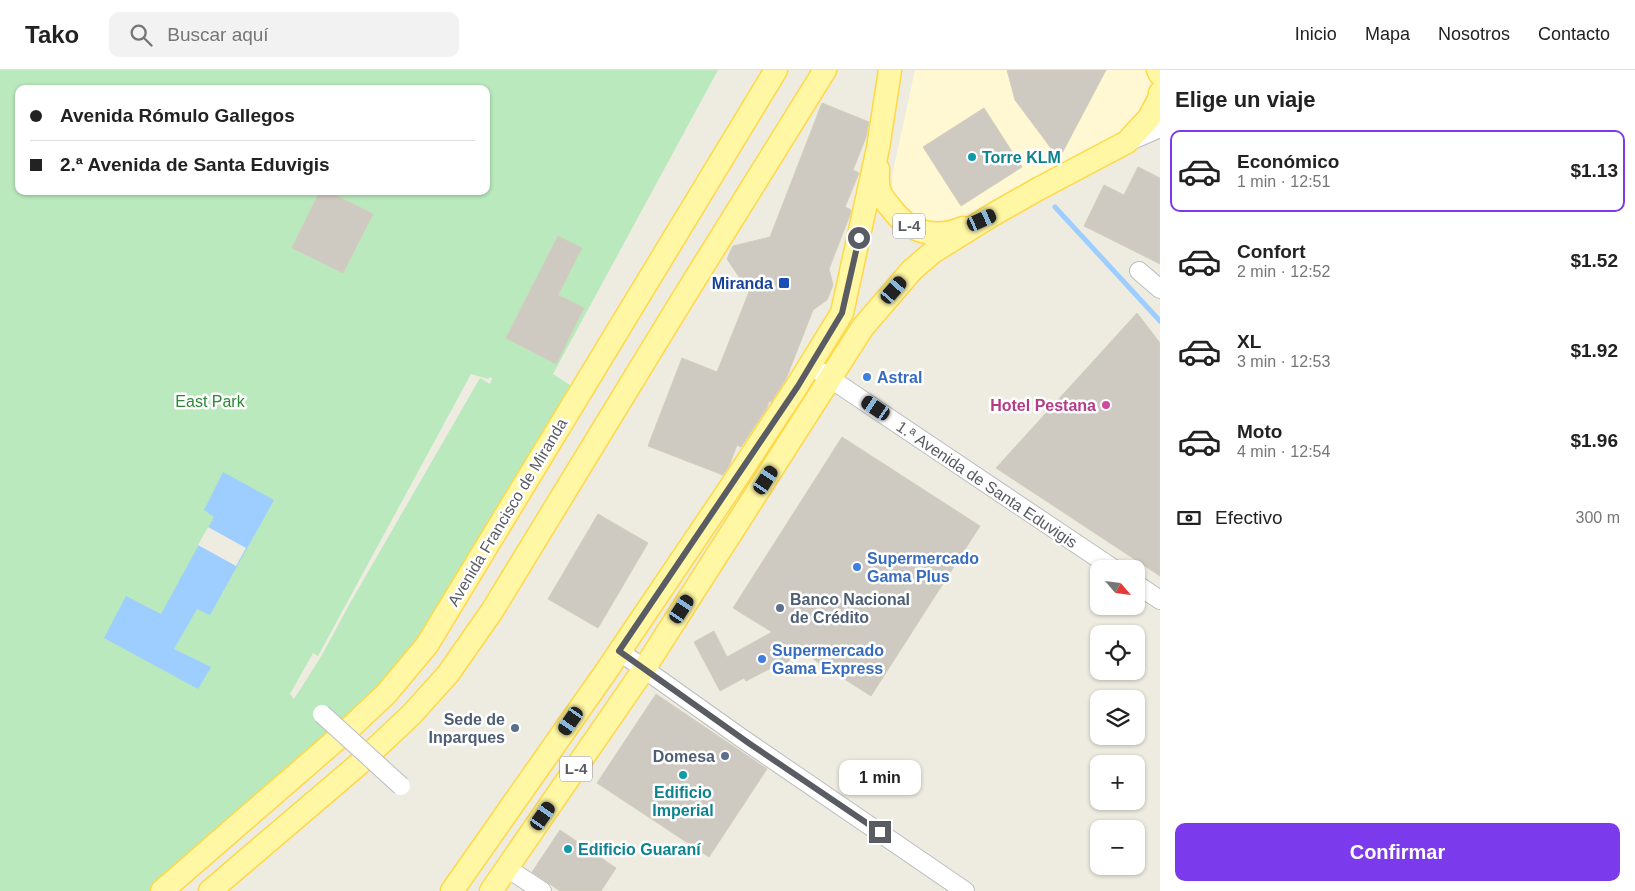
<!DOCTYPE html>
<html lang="es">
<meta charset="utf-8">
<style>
body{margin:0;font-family:Arial,sans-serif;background:#f2f2f2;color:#222;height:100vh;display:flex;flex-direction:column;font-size:19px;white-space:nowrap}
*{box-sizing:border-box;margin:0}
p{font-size:16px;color:#767676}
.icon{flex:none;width:28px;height:28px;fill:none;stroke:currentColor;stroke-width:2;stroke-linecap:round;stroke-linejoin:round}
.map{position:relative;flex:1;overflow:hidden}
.side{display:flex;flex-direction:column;background:#fff;width:475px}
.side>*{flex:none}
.banner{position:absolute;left:15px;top:15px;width:475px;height:110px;border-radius:10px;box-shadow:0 1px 4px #0004;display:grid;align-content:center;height:110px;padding:0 15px;background:#fff}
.needle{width:32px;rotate:118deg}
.fabs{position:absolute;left:1090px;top:490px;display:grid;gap:10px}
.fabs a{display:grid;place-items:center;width:55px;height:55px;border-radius:10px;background:#fff;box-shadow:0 1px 4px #0004;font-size:25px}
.end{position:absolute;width:22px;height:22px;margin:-11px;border:6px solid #595c63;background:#fff;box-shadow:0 0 0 2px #fff}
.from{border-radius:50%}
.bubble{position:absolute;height:35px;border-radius:10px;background:#fff;box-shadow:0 1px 4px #0004;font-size:16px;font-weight:600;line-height:35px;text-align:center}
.car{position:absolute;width:15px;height:30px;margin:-15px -8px;border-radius:6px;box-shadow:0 0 4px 1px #0007;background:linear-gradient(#222 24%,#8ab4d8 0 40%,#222 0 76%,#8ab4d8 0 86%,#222 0)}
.banner b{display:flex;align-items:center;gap:18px;height:48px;font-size:19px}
.banner b+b{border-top:1px solid #e0e0e0}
.banner i{width:12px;height:12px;background:#222}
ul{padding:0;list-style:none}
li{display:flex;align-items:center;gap:15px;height:82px;margin:0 10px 8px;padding:0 5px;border:2px solid transparent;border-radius:10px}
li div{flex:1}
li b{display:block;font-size:19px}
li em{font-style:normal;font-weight:600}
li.current{border-color:#7c3aed}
li>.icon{width:45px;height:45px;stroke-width:1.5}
h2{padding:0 15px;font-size:22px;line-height:60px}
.pay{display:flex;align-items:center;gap:12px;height:55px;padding:0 15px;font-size:19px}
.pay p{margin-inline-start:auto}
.cta{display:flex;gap:10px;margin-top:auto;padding:10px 15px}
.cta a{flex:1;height:58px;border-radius:10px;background:#7c3aed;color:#fff;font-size:20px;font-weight:600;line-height:58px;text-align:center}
header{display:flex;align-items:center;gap:30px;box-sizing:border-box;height:70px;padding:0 25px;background:#fff;border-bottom:1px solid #e0e0e0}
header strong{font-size:24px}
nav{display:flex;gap:28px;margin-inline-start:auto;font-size:18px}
.search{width:350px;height:45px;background:#f2f2f2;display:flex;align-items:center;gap:12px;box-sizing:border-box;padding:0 18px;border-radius:10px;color:#767676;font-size:19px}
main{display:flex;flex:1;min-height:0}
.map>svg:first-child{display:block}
.commercial{fill:#fff8d3}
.green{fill:#b9e9bc;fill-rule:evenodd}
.water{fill:#9eceff}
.pier{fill:#eeece0}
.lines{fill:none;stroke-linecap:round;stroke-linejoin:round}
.stream{stroke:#9eceff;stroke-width:5}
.building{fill:#cecac1;stroke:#d3cebd}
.minor-casing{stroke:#bbbdc3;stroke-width:20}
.major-casing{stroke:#ffd847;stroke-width:25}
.minor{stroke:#fff;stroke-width:18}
.major{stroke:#fff7a3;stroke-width:22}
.minor-bridge-casing{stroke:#bbbdc3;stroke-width:20;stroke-linecap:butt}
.minor-bridge{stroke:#fff;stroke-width:18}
.route{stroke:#595c63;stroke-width:6}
.culture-dot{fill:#0f9aa8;stroke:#fff;stroke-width:2}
.transit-dot{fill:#1a4fb4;stroke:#fff;stroke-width:2}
.shop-dot{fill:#3f7fe0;stroke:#fff;stroke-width:2}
.hotel-dot{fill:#d1479c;stroke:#fff;stroke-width:2}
.service-dot{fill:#5c6f8a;stroke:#fff;stroke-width:2}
.labels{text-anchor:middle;stroke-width:5;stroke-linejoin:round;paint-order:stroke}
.shield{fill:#fff;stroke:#8b8d92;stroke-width:1}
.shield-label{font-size:15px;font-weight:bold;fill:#595c63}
.culture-label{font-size:16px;font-weight:bold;fill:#0d838f;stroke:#fff;text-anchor:start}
.transit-label{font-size:16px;font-weight:bold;fill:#164399;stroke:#fff;text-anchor:end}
.shop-label{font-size:16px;font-weight:bold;fill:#366cbe;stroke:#fff;text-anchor:start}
.park-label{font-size:16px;fill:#2c8736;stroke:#fff}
.hotel-label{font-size:16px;font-weight:bold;fill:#b23c85;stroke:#fff;text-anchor:end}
.street-label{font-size:16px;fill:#595c63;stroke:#fff}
.service-label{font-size:16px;font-weight:bold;fill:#4e5e75;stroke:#fff;text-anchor:end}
</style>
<header>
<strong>Tako</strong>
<div class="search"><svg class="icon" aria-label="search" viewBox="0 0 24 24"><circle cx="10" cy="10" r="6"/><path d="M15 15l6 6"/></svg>Buscar aquí</div>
<nav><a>Inicio</a><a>Mapa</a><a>Nosotros</a><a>Contacto</a></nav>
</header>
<main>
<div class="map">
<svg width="1160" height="821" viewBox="0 0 1160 821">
<rect width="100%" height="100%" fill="#eeece0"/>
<!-- commercial -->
<path class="commercial" d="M915,0H1154L1152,5L1154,21L1145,48L972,152L922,155L899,135L892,120V106Z"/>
<!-- green -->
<path class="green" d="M0,0H718L553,304L573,317L422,573L375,626L150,821H0ZM19,19H486V121H19ZM471,304L488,309L490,307L492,309L490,314L480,308L349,535L322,585L294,629L290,624L313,583L318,586Z"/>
<!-- water -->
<path class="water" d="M223,402L274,430L210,545L197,539L174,579L211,597L198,619L104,568L126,526L161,544L214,447L204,440Z"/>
<!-- pier -->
<path class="pier" d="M208,457L246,478L236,496L198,475Z"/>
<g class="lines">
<!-- stream -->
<path class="stream" d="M1055,137L1160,251"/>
</g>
<!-- building -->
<g class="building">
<path d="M1007,0H1106L1059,89L1015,30Z"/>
<path d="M822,33L869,52L866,67L853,100L859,103L845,137L851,140L850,145L829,199L833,215L827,230L813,240L786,309L771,332L769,331L767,338L741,377L737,375L729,396L723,405L648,376L682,288L717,302L749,222L727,189L730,182L733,176L770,167Z"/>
<path d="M984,38L1022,97L961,136L923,77Z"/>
<path d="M1138,97L1160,108V194L1084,156L1104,115L1124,125Z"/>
<path d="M320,121H327L373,144L343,203L292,178Z"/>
<path d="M558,166L582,178L558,225L584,238L556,294L506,268Z"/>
<path d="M1137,243L1160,273V506L996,398Z"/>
<path d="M842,367L980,456L871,626L796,578L784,599L777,595L746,611L744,608L720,621L694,572L714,561L727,587L772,562L733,538Z"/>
<path d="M598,444L648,473L598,558L548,529Z"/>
<path d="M656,624L767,699L709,787L597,713Z"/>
<path d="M560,760L616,798L601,821H560L532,802Z"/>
</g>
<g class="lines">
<!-- minor casing -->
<g class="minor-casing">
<g id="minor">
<path d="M1130,71L1160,58"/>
<path d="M1139,201L1160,219"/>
<path d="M819,301L1114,499"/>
<path d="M1136,514L1160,530"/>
<path d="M619,581L740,667L965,821"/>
<path d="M507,798L542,821"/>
</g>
</g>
<!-- major casing -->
<g class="major-casing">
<g id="major">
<path d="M1158,0L1160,4"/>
<path d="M878,99C878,107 877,115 880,122C882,128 887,133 891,138C908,162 936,170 963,158"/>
<path d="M162,821L351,657L386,624L427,575L776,0"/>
<path d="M210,821L359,694L412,644L448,604L492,541L682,230L825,0"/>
<path d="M452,821L605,603L730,418L797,316L842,243L878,78L890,0"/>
<path d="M491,821L644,599L863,257L912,200L933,182L994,144L1040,118L1127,72L1149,48L1160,27V23"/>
</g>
</g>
<!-- minor -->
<use href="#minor" class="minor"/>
<!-- major -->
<use href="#major" class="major"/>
<!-- minor-bridge casing -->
<g class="minor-bridge-casing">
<path id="minor-bridge" d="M322,644L401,716"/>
</g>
<!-- minor-bridge -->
<use href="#minor-bridge" class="minor-bridge"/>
</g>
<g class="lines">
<!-- route -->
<path class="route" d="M859,168L842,243L798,316L619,581L750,674L880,762"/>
</g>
<!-- markers -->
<g class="culture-dot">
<circle cx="972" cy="87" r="5"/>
<circle cx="683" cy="705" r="5"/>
<circle cx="568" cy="779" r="5"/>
</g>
<rect class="transit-dot" x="778" y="207" width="12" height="12" rx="2.5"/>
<g class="shop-dot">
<circle cx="867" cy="307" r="5"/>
<circle cx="857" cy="497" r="5"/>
<circle cx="762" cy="589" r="5"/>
</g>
<circle class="hotel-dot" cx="1106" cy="335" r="5"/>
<g class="service-dot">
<circle cx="780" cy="538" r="5"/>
<circle cx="515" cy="658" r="5"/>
<circle cx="725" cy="686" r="5"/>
</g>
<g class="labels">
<!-- shield labels -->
<g class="shield">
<rect x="893" y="143.5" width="32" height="25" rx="4"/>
<rect x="560" y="686.5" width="32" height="25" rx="4"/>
</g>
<g class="shield-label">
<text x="909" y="161">L-4</text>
<text x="576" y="704">L-4</text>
</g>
<!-- culture labels -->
<g class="culture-label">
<text x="982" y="93">Torre KLM</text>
<text x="683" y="728" text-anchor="middle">Edificio<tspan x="683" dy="18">Imperial</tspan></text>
<text x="578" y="785">Edificio Guaraní</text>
</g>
<!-- transit labels -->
<g class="transit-label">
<text x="773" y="219">Miranda</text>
</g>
<!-- shop labels -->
<g class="shop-label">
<text x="877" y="313">Astral</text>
<text x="867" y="494">Supermercado<tspan x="867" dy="18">Gama Plus</tspan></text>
<text x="772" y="586">Supermercado<tspan x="772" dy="18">Gama Express</tspan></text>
</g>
<!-- park labels -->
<g class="park-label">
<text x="210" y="337">East Park</text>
</g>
<!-- hotel labels -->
<g class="hotel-label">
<text x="1096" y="341">Hotel Pestana</text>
</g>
<!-- street labels -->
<g class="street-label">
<text transform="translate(987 414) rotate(34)" y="6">1.ª Avenida de Santa Eduvigis</text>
<text transform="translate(507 442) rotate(-59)" y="6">Avenida Francisco de Miranda</text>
</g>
<!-- service labels -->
<g class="service-label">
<text x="790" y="535" text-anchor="start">Banco Nacional<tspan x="790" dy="18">de Crédito</tspan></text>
<text x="505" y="655">Sede de<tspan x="505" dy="18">Inparques</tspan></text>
<text x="715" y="692">Domesa</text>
</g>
</g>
</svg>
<div class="fabs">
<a><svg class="needle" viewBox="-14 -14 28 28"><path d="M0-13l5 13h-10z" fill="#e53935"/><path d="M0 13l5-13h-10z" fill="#767676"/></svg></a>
<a><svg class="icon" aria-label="locate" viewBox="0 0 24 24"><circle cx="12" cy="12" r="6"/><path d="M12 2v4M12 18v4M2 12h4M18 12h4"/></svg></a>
<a><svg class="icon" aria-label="layers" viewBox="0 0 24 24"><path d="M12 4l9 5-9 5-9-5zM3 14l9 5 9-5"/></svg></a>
<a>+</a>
<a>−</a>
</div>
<i class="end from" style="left:859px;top:168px"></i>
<i class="end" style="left:880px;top:762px"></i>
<div class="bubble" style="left:839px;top:690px;width:82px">1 min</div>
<i class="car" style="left:982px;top:150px;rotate:66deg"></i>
<i class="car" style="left:894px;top:220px;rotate:41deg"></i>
<i class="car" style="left:876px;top:338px;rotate:304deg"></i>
<i class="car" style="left:766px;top:410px;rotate:33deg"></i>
<i class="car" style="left:682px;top:539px;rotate:33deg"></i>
<i class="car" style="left:571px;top:651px;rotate:215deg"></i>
<i class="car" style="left:543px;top:746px;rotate:35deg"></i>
<div class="banner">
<b><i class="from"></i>Avenida Rómulo Gallegos</b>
<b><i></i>2.ª Avenida de Santa Eduvigis</b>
</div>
</div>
<section class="side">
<h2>Elige un viaje</h2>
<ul>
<li class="current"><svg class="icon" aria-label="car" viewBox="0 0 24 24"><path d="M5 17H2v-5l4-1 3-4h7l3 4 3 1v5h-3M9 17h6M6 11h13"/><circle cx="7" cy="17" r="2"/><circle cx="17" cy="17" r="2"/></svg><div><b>Económico</b><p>1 min · 12:51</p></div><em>$1.13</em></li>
<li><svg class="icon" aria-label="car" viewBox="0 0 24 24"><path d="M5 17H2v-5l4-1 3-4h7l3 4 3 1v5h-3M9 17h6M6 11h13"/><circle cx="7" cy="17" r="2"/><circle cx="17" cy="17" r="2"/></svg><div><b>Confort</b><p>2 min · 12:52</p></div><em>$1.52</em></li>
<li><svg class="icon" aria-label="car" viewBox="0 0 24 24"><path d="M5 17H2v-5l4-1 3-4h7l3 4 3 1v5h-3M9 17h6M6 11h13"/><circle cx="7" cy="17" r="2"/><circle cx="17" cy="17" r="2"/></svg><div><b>XL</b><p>3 min · 12:53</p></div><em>$1.92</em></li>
<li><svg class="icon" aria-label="car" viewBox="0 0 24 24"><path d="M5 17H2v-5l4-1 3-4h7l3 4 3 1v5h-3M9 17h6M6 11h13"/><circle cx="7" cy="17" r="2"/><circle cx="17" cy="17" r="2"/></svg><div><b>Moto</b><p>4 min · 12:54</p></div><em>$1.96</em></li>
</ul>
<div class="pay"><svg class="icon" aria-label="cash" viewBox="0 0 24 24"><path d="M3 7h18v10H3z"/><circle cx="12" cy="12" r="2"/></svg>Efectivo<p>300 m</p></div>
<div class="cta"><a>Confirmar</a></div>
</section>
</main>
